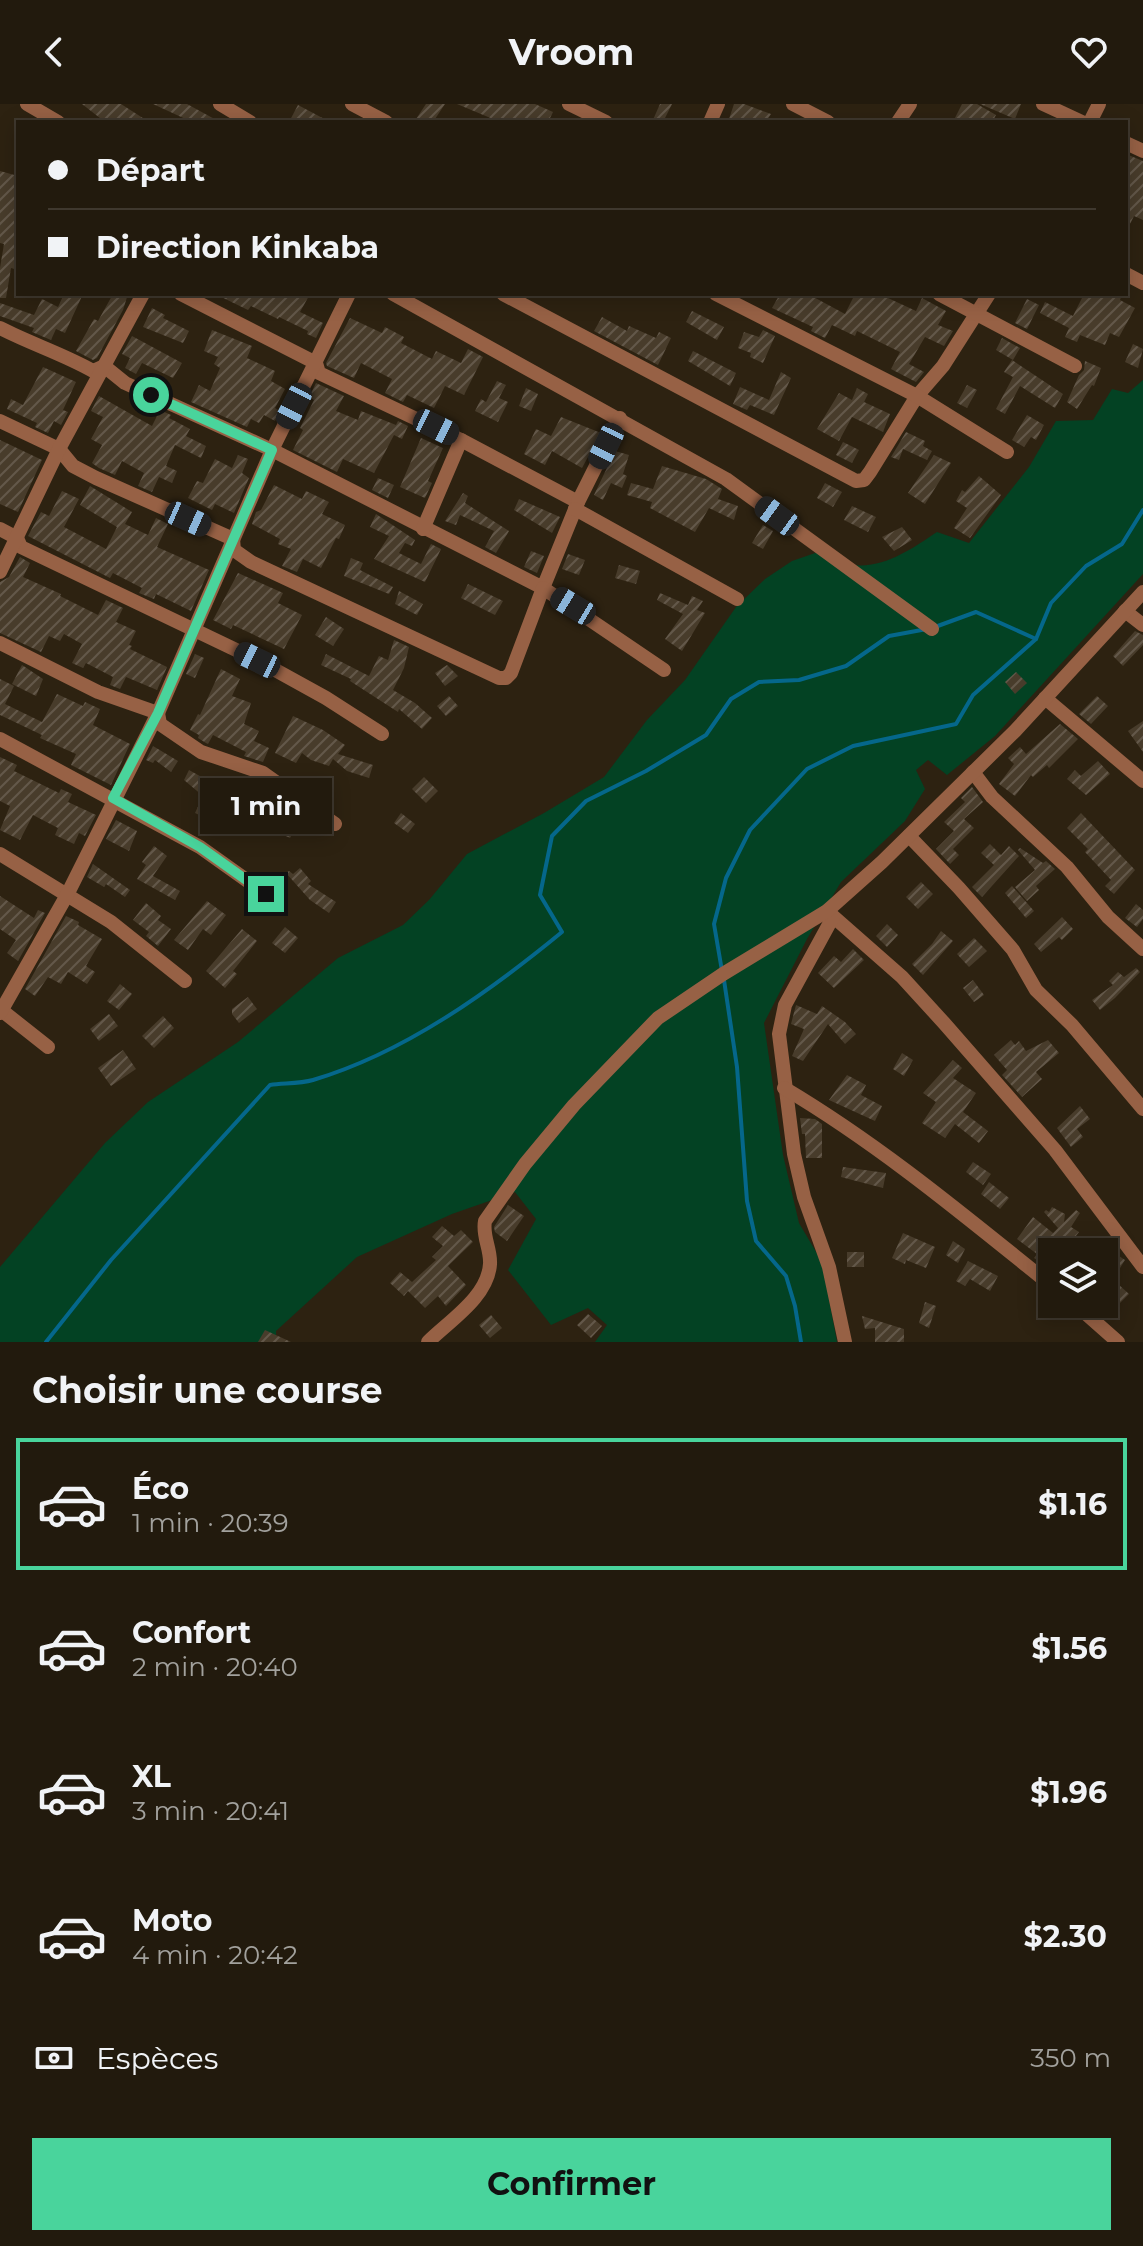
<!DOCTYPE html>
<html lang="fr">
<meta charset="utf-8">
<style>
body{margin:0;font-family:Montserrat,sans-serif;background:#2a2316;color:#f1f3f6;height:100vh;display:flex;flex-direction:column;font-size:30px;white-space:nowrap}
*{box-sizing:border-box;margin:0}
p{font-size:26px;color:#a2a19d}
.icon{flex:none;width:44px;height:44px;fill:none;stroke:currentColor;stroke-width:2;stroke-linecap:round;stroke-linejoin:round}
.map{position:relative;height:1238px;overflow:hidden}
.details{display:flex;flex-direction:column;background:#221a0d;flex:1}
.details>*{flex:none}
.hud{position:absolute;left:16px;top:16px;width:1112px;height:176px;border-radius:0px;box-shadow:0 4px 20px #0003,0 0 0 2px #3f382e;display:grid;align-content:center;height:176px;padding:0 32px;background:#221a0d}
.tools{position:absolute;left:1038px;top:1134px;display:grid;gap:16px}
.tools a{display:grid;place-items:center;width:80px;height:80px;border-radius:0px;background:#221a0d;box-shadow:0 4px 20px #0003,0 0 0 2px #3f382e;font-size:40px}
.end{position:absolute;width:36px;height:36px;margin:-18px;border:10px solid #49d49c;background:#111;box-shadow:0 0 0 4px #111}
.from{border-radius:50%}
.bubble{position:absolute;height:56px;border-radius:0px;background:#221a0d;box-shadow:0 4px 20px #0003,0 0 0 2px #3f382e;font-size:26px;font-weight:700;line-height:56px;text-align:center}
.car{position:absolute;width:24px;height:48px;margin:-24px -12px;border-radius:10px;box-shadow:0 0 6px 2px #0007;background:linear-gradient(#222 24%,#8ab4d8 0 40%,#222 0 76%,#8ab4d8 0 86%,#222 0)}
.hud b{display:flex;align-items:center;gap:28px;height:76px;font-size:30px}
.hud b+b{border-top:2px solid #3f382e}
.hud i{width:20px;height:20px;background:#f1f3f6}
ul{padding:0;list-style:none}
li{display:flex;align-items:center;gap:24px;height:132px;margin:0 16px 12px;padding:0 16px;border:4px solid transparent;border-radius:0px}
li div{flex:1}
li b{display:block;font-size:30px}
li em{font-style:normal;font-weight:700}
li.current{border-color:#49d49c}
li>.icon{width:72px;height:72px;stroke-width:1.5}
h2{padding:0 32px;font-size:36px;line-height:96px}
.pay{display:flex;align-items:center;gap:20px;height:88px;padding:0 32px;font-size:30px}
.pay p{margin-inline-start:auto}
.primary-button{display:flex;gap:16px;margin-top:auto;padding:16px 32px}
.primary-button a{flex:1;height:92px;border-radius:0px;background:#49d49c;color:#111;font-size:32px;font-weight:700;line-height:92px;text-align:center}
header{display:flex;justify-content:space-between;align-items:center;height:104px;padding:0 32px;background:#221a0d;font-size:36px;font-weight:700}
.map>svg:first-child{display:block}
.garden{fill:#034223}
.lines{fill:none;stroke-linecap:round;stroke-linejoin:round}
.stream{stroke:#05678b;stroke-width:4}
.building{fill:url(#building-hatch)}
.street{stroke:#976145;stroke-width:14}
.route{stroke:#49d49c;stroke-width:10}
</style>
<header><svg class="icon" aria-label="back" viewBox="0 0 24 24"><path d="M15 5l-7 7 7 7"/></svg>Vroom<svg class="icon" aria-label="heart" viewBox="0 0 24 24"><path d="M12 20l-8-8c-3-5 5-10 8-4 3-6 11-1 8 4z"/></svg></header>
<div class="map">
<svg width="1143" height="1238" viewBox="0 0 1143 1238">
<defs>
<pattern id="building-hatch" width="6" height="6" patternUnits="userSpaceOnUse" patternTransform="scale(2)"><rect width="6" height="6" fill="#483c2b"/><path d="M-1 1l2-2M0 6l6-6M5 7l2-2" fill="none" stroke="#63584a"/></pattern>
</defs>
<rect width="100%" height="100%" fill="#2d2211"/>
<!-- garden -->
<path class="garden" d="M1143,276V470L995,632L947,671L928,656L916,666L925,685L905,717L841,778L807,835L764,919L783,1051L799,1119L822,1158L837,1238H595L607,1221L588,1204L551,1221L508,1166L536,1115L515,1088L452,1110L357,1153L276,1227V1231L270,1238H0V1163L105,1039L148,998L238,938L338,854L403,821L429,796L467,750L544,709L604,673L647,616L685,576L736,503L765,475L792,457L821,447C828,450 836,456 844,459C878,469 910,446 937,428L969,439L1029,363L1056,317L1093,316L1112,285L1128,289Z"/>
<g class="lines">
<!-- stream -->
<g class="stream">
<path d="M935,523L976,508L1036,535"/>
<path d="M722,867L714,820L726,774L750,726L807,665L853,642L956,620L973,591L1036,535L1051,499L1086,462L1122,440L1143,406"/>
<path d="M724,876L737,963L747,1097L756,1137L786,1172L795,1202L801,1238"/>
<path d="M46,1238L111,1156L270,981C283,979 299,980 313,976C404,949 489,888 562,828L540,791L552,732L586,697L646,667L706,631L731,595L759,578L799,576L846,562L889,532L927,525"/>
</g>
</g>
<!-- building -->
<g class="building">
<path d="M82,0H121L149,18H105Z"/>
<path d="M153,0H187L220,18H192Z"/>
<path d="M426,0H445L433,18H414Z"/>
<path d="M457,0H535L553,8L548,18H500Z"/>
<path d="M660,0H672L663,18H652Z"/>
<path d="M734,0H744L771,10L766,18H739L729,15Z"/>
<path d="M962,0H977L996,11L992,18H953Z"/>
<path d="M980,0H1021L1015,15Z"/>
<path d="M298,1L330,18H289Z"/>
<path d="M1126,50L1143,57V116L1134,112L1126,128Z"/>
<path d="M0,67L18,72V166L11,164L6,194H0V164L4,140L0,139Z"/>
<path d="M64,190H83L65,229L56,225L51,236L32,228L34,224L0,212V199L34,211L42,195L58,203Z"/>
<path d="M113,190H128L123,206L97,254L93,256L76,247L94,215L98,217Z"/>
<path d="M215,190H310L300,208L323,219L316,234L307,230L308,227L279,213L278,215L251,202L248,206Z"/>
<path d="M780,190H808L845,210L855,190H890L888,194L916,207L922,194L946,207L938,221L953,227L944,242L925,233L909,260L924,268L916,278L891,265L900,248L857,227L855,232L832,221L825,234L811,227L813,223L772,204Z"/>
<path d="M1084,190H1122L1120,196L1135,204L1119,233L1110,229L1105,241L1080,231L1077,238L1065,233L1069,224L1040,209L1045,198L1073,212Z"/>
<path d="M1027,195L1039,201L1027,225L1015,219Z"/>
<path d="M152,204L165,211L163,214L189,227L183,239L143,223Z"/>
<path d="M692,207L724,223L717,236L686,218Z"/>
<path d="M602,213L627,227L629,222L656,234L659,228L671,234L658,261L594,227Z"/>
<path d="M350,214L382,229L385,223L404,233L401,239L432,255L436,247L461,259L468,245L483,253L464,291L445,282L434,304L407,291L403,298L385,289L392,275L361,259L354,274L327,262L326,259Z"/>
<path d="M212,226L252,242L247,254L275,267L271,277L285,285L275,304L280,307L275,317L264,311L259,319L251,315L247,323L191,298L199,281L210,287L220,264L214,260L218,253L204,247Z"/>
<path d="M763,226L775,232L763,259L750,253L751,249L738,244L744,228L759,233Z"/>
<path d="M132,232L182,259L173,274L142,259L136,270L125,264L130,254L122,250Z"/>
<path d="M1002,234L1020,244L1013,256L996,246Z"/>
<path d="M1133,240L1143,245L1138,264L1125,258Z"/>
<path d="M693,247L736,269L730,282L688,257Z"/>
<path d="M1012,256L1063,290L1055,304L1020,282L1005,310L996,305L1013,273L1004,268Z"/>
<path d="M1085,257L1101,264L1094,282L1092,281L1077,305L1067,298L1079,271L1084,266Z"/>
<path d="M43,263L76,278L63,306L68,308L61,321L54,317L48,329L35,323L37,319L7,305L11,295L23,301Z"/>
<path d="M781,268L791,274L774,311L750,301L747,306L733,300L740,283L769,296Z"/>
<path d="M497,277L506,281L499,294L508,298L498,318L475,307L481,295L486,298Z"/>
<path d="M316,279L344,292L336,307L358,316L361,307L396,321L398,317L408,322L402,335L394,331L374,369L343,355L337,368L293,346L303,326L300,324L314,296L309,293Z"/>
<path d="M967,281L977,286L967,304L957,299Z"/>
<path d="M526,284L538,290L531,307L519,302Z"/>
<path d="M857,284L868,290L864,298L890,310L883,328L852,313L839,337L817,325L839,289L852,296Z"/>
<path d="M99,292L152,322L160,306L171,311L169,314L190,325L186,332L206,342L201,354L175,341L166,362L177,367L172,379L159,373L152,388L138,382L144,369L122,357L115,371L99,364L92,359L102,341L91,335L103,313L91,307Z"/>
<path d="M1027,311L1044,321L1036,336L1031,333L1024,343L1012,336Z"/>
<path d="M561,313L601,329L582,364L552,347L545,361L524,350L536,325L551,332Z"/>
<path d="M906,328L925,337L923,342L932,347L927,356L903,345L899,356L891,353Z"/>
<path d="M421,334L443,344L428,377L432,379L425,394L400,383Z"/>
<path d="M0,336L42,356L18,408L0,400Z"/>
<path d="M843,338L859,346L852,359L836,351Z"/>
<path d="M615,347L629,351L623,370L627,372L622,384L611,379L603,396L594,391Z"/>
<path d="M238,351L248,355L242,369L249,374L234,409L215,400L212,406L188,394L197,377L203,379L215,355L232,364Z"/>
<path d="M934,351L951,359L925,400L908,389Z"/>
<path d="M662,362L706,375L722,385L718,395L738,402L734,416L709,404L695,428L650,404L652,398L627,391L631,379L653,385Z"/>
<path d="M979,372L1001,391L970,434L954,424L967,404L956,397L962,386L965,388Z"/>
<path d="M378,374L394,381L388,394L372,386Z"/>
<path d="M825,379L842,388L833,403L817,394Z"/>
<path d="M274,381L302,395L306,387L329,398L322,410L345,421L339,435L336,434L321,464L303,455L297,468L282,462L291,445L278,440L280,435L252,420L256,408L261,406Z"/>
<path d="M90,382L132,408L125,420L148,431L156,414L168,420L157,443L209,466L191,507L156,490L154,495L139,489L142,484L113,469L110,474L28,432L41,408L49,412L62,387L79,395L64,423L106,445L117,423L80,401Z"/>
<path d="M463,389L468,392L465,399L509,427L496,449L485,443L494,427L460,411L456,421L445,417Z"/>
<path d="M519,395L560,413L552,429L514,406Z"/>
<path d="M852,402L876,413L868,428L844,416Z"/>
<path d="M376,410L415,436L412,442L405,439L399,449L421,460L431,440L441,445L425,478L374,455L389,432L370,423Z"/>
<path d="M763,421L773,427L763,445L752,439Z"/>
<path d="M902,423L912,436L894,447L882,433Z"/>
<path d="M531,447L544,452L537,469L524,463Z"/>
<path d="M568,450L585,456L579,471L562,465Z"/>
<path d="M20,453L30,459L23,473L61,490L60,492L98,511L106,496L123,504L116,518L136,527L129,541L132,542L130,545L167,563L157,586L126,573L120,585L110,581L113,573L86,559L83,564L72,559L82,540L64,530L60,537L49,532L41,548L0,529V478L9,473Z"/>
<path d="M351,454L363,459L360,466L393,483L389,490L344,472Z"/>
<path d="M619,461L640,467L636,480L615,474Z"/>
<path d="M238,469L283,489L278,499L302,511L284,545L233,521L231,525L213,516Z"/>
<path d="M468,480L503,497L495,511L461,494Z"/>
<path d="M399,487L423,500L417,511L395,500Z"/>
<path d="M660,489L688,501L692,492L703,497L697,506L705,509L682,547L665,535L683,510L657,496Z"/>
<path d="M326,513L344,525L333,542L315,531Z"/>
<path d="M1135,527L1143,531V541L1123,562L1113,552Z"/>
<path d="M394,536L409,543L404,564L393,586L415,599L432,614L422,625L399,605L398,608L350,577L351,575L321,561L326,550L369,572L379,552L388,556Z"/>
<path d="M195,550L204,554L195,574L186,570Z"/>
<path d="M22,561L43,575L36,592L12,580Z"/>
<path d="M447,561L458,572L445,582L435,569Z"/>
<path d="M221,565L240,575L232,592L251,599L244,620L259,627L254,637L269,644L263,658L244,652L246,648L213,631L208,640L206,639L198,634L199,631L190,626L198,610L200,611Z"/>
<path d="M1016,568L1027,579L1015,590L1005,578Z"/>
<path d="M0,575L14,582L5,600L42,618L57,590L83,602L85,598L100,605L93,621L130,640L111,681L71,661L76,650L40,634L42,631L0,611Z"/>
<path d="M449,592L458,602L446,612L437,602Z"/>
<path d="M1097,592L1108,602L1091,620L1079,610Z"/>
<path d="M293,612L323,626L345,641L338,650L373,661L369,674L347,667L333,655L329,662L311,656L302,649L296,659L275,649Z"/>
<path d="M1143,617V648L1128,627Z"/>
<path d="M1060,620L1078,635L1049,664L1047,661L1033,673L1031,671L1015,692L999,680L1014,660L1008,654L1020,643L1026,650Z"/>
<path d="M153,642L178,657L171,668L155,656L153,659L146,656Z"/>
<path d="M0,653L17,661L14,667L59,689L61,685L72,690L68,698L96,711L85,732L79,729L74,740L55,731L58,724L33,711L20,736L0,726L10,702L0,697Z"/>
<path d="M1098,657L1110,670L1086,691L1067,675L1075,666L1081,672Z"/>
<path d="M189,666L232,690L225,701L217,697L208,715L195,709L203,692L184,676Z"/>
<path d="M424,673L438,687L426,699L412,685Z"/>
<path d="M261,680L274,689L267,699L254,690Z"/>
<path d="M972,683L983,698L964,715L974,724L953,745L959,751L950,760L936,745L954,727L944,718L965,698L961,694Z"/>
<path d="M401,709L415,720L408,729L394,719Z"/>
<path d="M1081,709L1135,766L1114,790L1105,782L1111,776L1085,748L1088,745L1067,724Z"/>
<path d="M281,715L296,723L290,734L275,727Z"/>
<path d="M116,716L137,727L129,747L106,735Z"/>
<path d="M990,740L1001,751L1009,742L1019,752L982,793L972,783L994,761L981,749Z"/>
<path d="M154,742L167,752L153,772L180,787L175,796L137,775L146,761L142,758Z"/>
<path d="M1020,744L1043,759L1046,757L1055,765L1036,782L1039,786L1027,797L1015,783L1035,766L1018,746Z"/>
<path d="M93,760L130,786L125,793L106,780L104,783L87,773Z"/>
<path d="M300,764L311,777L308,780L336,798L329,809L310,796L286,769L289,767L293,770Z"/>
<path d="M921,778L933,790L918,805L906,793Z"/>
<path d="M1012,782L1034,807L1026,814L1005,789Z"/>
<path d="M0,792L34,814L38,806L45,809L18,857L7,849L16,836L0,825Z"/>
<path d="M207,797L226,811L211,831L203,825L188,846L174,836Z"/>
<path d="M146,799L161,812L158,816L171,825L158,842L146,832L149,828L133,816Z"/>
<path d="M1136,800L1143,806V815L1137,823L1125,814Z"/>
<path d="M66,812L79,818L78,821L102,835L86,862L95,868L87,880L68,868L61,880L48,873L35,892L25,885Z"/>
<path d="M1062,813L1073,825L1062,836L1059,833L1041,848L1034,840Z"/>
<path d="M887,820L898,831L887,843L876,832Z"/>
<path d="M285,823L298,834L285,849L272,839Z"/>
<path d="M242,825L257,837L233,867L237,870L225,884L206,867Z"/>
<path d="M941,827L953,837L923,871L912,860L932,840Z"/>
<path d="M974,834L987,847L969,863L957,850Z"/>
<path d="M853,845L864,856L834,884L818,869L834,852L841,858Z"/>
<path d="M1136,864L1140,868L1115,894L1100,906L1092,896L1113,881L1109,877L1118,868L1124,873Z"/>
<path d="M973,876L984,891L974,898L963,884Z"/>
<path d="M120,880L132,890L119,906L107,897Z"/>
<path d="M248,893L257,905L239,919L232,910V905Z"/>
<path d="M796,901L817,910L822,902L845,918L856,930L845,940L828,920L803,957L792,952L804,925L791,920Z"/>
<path d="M109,910L118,922L99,937L90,925Z"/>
<path d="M163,912L174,924L154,944L142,932Z"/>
<path d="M1011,936L1015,941L1019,937L1026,947L1048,936L1059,949L1036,968L1042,975L1022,993L1002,971L1007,966L994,951Z"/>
<path d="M123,946L136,965L111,982L98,964Z"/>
<path d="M902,949L913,956L904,972L893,965Z"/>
<path d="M953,956L962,964L953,974L976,989L963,1008L988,1027L979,1039L955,1020L945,1034L922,1019L936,998L923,989Z"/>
<path d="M847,971L866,981L861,991L882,1002L875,1017L829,996Z"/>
<path d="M1080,1002L1090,1015L1077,1025L1083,1033L1071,1043L1057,1024Z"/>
<path d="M800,1014L815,1015L822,1020V1054H806L805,1030H802Z"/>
<path d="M973,1058L991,1070L983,1081L966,1068Z"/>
<path d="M843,1063L886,1069L883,1084L841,1073Z"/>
<path d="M989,1078L1009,1094L1000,1105L981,1090Z"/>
<path d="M508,1101L524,1112L507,1137L495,1128L494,1123Z"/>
<path d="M1052,1103L1065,1110L1064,1118L1076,1106L1080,1109L1071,1123L1079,1128L1072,1137L1065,1132L1045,1161L1034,1154L1037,1150L1017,1135L1033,1113L1053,1129L1058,1124L1044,1108L1046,1106L1049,1108Z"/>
<path d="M442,1122L454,1132L461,1126L473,1138L448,1162L466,1181L446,1202L438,1192L425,1204L408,1187L404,1192L390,1179L400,1168L412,1178L436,1156L432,1153L443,1142L432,1133Z"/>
<path d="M903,1129L935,1143L926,1164L906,1156L905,1160L892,1154Z"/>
<path d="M953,1137L965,1145L958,1159L946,1151Z"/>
<path d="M1104,1142L1125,1156L1117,1169L1104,1161Z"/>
<rect x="847" y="1148" width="17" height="15"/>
<path d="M968,1157L998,1172L990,1187L970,1175L965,1182L956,1177Z"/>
<path d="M1118,1180L1129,1190L1118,1201L1107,1190Z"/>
<path d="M925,1198L936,1202L929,1224L919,1219Z"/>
<path d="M588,1210L602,1222L591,1234L577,1221Z"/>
<path d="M491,1211L502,1224L490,1234L479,1221Z"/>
<path d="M862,1212L904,1225V1238H875V1224L865,1225Z"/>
<path d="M265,1226L291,1238H258Z"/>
</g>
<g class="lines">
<!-- street -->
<g class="street">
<path d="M27,0L58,18"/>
<path d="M220,0L250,18"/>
<path d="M352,0L386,18"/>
<path d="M569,0L606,18"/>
<path d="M793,0L828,18"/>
<path d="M1043,0L1082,18"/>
<path d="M710,18L718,0"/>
<path d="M898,18L910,0"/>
<path d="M1090,18L1099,0"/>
<path d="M1126,39L1143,47"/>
<path d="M1126,170L1143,179"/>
<path d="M181,190L316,259L319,269L461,336L578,398"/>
<path d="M393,190L726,375L932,525"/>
<path d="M503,190L856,377L864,376L870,368L917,292L943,262L989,190"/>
<path d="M716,190L917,292L1007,348"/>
<path d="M939,190L1075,262"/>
<path d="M0,224C31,240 63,250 93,267L104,262L125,279L272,346L543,484L578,398L620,314"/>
<path d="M0,317L59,345L73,362L96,374L233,435L234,446L251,458L499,574H506L511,569L543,484L664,566"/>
<path d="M575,405L737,495"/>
<path d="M0,425L17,434L21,443L257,556L326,594L382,630"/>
<path d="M423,425L461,336"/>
<path d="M0,468L59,345L143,190"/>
<path d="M1125,507L1143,521"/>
<path d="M0,539L98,588L158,609L160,620L201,648L263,669L335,720"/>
<path d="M1045,594L1143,677"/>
<path d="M0,635L200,743L266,790"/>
<path d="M973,668L992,693L1067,763L1108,813L1143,845"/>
<path d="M909,732L959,784L1013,846L1036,886L1072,921L1143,1005"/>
<path d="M0,750L111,818L185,877"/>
<path d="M827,807L902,873L944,919L1055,1046L1143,1163"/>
<path d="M833,813L785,901L779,930L794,1050L804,1093L829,1163L845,1238"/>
<path d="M0,905L48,943"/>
<path d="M0,909L67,791L158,609L272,346L349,190"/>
<path d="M784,984C880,1041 965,1112 1052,1182"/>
<path d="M1075,1200L1118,1238"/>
<path d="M428,1238C449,1217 488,1193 490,1160C491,1145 482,1132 485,1117L525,1060L574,1001L658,914L723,870L827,807L882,758L1015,627L1143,488"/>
</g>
</g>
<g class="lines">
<!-- route -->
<path class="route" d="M151,291L272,346L158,609L113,694L200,743L266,790"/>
</g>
</svg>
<div class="tools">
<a><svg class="icon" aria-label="layers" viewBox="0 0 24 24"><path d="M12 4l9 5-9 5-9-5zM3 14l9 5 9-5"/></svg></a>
</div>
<i class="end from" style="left:151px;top:291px"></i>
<i class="end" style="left:266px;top:790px"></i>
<div class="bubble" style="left:200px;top:674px;width:132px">1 min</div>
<i class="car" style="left:294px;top:302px;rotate:207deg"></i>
<i class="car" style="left:436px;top:323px;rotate:116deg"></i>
<i class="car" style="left:606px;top:342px;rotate:206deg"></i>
<i class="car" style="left:777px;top:412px;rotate:306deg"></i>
<i class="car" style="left:188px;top:415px;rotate:114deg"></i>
<i class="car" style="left:573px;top:502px;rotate:301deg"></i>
<i class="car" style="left:257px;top:556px;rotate:296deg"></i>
<div class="hud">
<b><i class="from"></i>Départ</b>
<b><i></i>Direction Kinkaba</b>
</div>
</div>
<section class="details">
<h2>Choisir une course</h2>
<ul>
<li class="current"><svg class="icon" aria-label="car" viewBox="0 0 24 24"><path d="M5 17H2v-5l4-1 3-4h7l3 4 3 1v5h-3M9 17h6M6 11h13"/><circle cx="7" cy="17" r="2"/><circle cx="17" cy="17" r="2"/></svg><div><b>Éco</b><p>1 min · 20:39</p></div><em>$1.16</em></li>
<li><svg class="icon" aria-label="car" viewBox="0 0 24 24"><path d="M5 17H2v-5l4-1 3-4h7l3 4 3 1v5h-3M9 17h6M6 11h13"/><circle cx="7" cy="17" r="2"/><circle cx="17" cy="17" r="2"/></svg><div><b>Confort</b><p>2 min · 20:40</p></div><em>$1.56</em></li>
<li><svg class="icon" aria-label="car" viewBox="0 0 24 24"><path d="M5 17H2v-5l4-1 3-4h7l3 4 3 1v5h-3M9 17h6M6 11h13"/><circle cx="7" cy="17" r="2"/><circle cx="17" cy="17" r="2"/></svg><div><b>XL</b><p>3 min · 20:41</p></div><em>$1.96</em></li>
<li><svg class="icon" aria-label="car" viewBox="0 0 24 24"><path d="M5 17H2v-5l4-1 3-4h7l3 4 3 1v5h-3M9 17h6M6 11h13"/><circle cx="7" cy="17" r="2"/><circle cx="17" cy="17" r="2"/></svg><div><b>Moto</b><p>4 min · 20:42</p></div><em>$2.30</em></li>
</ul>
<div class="pay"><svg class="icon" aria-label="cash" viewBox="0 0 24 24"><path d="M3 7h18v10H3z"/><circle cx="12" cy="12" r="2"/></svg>Espèces<p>350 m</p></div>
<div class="primary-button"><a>Confirmer</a></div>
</section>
